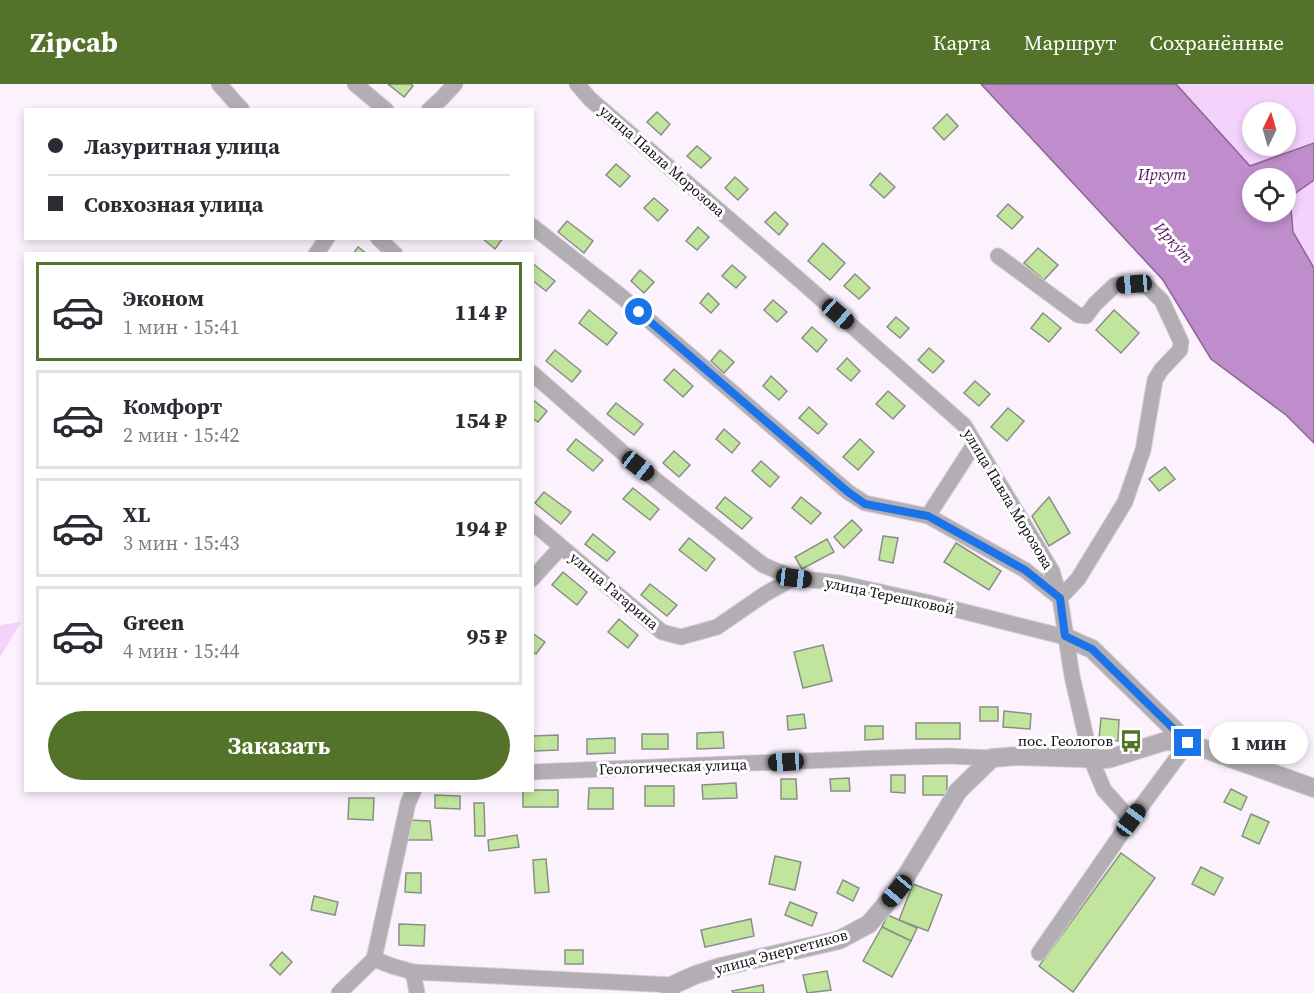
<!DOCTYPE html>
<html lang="ru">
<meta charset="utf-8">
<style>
body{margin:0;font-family:"Source Serif 4",serif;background:#f2f2f3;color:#2b2b33;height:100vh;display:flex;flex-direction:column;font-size:22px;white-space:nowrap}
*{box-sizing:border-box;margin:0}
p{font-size:20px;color:#7c7c81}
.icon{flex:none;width:33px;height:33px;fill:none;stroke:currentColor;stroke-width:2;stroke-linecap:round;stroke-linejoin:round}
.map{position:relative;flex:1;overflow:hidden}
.drawer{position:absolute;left:24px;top:168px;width:510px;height:540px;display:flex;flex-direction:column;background:#fff;border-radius:0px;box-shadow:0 3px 9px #0003}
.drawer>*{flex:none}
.hud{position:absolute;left:24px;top:24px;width:510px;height:132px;border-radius:0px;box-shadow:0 3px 9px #0003;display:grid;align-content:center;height:132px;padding:0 24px;background:#fff}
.needle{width:39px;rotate:5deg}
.fabs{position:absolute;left:1242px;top:18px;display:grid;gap:12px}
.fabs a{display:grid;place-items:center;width:54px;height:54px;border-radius:50%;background:#fff;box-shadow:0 3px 9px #0003;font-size:30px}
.end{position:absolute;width:27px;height:27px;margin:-14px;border:8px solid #1a73e8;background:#fff;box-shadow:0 0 0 3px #fff}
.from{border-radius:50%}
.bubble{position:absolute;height:42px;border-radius:21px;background:#fff;box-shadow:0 3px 9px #0003;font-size:20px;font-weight:700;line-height:42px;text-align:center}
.car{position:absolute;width:18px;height:36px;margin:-18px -9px;border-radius:8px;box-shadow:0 0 4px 2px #0007;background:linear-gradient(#222 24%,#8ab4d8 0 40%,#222 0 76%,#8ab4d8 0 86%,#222 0)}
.hud b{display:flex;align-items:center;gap:21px;height:57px;font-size:22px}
.hud b+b{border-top:2px solid #e1e1e2}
.hud i{width:15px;height:15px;background:#2b2b33}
ul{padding:10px 0 0;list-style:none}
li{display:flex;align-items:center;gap:18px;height:99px;margin:0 12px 9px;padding:0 12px;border:3px solid #e1e1e2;border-radius:0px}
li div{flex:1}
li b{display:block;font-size:22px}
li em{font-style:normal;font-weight:700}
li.on{border-color:#53732a}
li>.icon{width:54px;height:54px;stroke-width:1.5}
.action{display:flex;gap:12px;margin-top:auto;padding:12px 24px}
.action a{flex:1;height:69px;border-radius:36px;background:#53732a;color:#fff;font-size:24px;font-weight:700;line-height:69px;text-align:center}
header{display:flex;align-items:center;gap:36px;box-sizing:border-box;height:84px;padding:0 30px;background:#53732a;color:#fff}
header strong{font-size:28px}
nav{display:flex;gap:33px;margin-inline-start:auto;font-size:21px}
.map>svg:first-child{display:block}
.green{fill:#f3d2fb;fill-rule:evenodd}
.water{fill:#bf8dcb;stroke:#8b6794;stroke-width:1.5;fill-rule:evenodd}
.building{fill:#c1e59c;stroke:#8a8f84;stroke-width:1.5}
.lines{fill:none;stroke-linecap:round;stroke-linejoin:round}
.minor-casing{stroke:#d6ced8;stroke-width:17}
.tertiary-casing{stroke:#d6ced8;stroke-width:20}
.minor{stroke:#b2aeb3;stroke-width:15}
.tertiary{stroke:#b2aeb3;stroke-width:18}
.route{stroke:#1a73e8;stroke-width:8}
.labels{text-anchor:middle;stroke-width:6;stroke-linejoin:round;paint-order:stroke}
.street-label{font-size:15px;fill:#120f12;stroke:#fff}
.poi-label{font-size:15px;fill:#120f12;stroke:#fff;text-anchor:end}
.water-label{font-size:16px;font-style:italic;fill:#531560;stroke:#fff}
</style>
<header>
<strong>Zipcab</strong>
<nav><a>Карта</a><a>Маршрут</a><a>Сохранённые</a></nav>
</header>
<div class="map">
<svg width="1314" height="909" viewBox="0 0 1314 909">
<rect width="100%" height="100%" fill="#fbf2fe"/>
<!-- green -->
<g class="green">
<path d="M1176,0H1314V59L1250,82ZM1252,28H1286V62H1252Z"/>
<path d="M1314,96V184L1293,148L1290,113Z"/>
<path d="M21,538L0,573V541Z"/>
</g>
<!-- water -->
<path class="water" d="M981,0H1176L1250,82L1314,59V96L1290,113L1293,148L1314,184V359L1286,331L1211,275L1163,196ZM1252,94H1286V128H1252Z"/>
<!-- building -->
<g class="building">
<path d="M388,0H411L413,2L404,13Z"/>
<path d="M657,28L670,40L661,51L647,38Z"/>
<path d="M947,30L958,42L944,56L933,44Z"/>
<path d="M697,62L711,74L701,84L687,72Z"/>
<path d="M616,80L630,92L620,103L606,91Z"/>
<path d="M880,89L895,103L884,114L870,101Z"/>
<path d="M735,93L748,105L738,116L725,104Z"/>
<path d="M654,114L668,126L658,137L644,124Z"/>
<path d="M1008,120L1023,133L1012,145L997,132Z"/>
<path d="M775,128L788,140L779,151L765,138Z"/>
<path d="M567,137L593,157L584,169L558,148Z"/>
<path d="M698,143L709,153L697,166L686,157Z"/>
<path d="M482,154H503L495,165Z"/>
<path d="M823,159L845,179L830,196L808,177Z"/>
<path d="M358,163L367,170H353Z"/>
<path d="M1038,164L1058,181L1044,196L1024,179Z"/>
<path d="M532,179L555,197L546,207L532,196Z"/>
<path d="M732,181L746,193L736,204L722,192Z"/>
<path d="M640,186L654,198L644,209L631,197Z"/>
<path d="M855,190L870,204L859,215L844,202Z"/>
<path d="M708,209L719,220L711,229L700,219Z"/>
<path d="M773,216L787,228L777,238L764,226Z"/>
<path d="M589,226L617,249L607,261L579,239Z"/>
<path d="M1114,226L1139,249L1121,269L1096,246Z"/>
<path d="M1043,229L1061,244L1049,258L1031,244Z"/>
<path d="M896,233L909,244L900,254L887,243Z"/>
<path d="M812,243L827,256L817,268L802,254Z"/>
<path d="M929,264L944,277L933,289L918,276Z"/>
<path d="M555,266L581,287L572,298L546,277Z"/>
<path d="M720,266L734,278L724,289L711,277Z"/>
<path d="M847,274L860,287L851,297L837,285Z"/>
<path d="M674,285L693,302L683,313L664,296Z"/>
<path d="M771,292L787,307L779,316L763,302Z"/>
<path d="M975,297L990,310L979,322L964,309Z"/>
<path d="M888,307L905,322L893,335L876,320Z"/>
<path d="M532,315L547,327L538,338L532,334Z"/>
<path d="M616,319L643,340L634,351L607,330Z"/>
<path d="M809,323L827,340L818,350L799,334Z"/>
<path d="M1008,324L1024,337L1007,357L991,343Z"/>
<path d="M724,345L740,359L732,369L716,355Z"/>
<path d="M576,355L603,376L593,387L567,366Z"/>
<path d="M860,355L874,368L858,386L843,373Z"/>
<path d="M674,367L690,381L679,393L663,379Z"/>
<path d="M761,377L779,393L770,403L752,387Z"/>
<path d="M1165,383L1175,395L1159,407L1149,395Z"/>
<path d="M633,404L659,425L650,436L623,415Z"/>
<path d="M544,408L571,428L561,440L535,419Z"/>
<path d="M725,413L752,434L742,445L716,424Z"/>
<path d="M801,413L821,429L811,440L792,424Z"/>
<path d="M1049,413L1070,449L1049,462L1032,432Z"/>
<path d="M852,436L862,446L844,464L834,453Z"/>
<path d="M593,450L615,468L607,477L585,460Z"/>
<path d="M883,452L898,454L893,479L879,476Z"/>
<path d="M689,454L715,475L706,487L679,466Z"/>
<path d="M827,455L834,468L802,485L795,473Z"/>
<path d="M956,459L1001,487L989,506L944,478Z"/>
<path d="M563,488L587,508L577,521L552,501Z"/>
<path d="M650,500L677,521L667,532L641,511Z"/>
<path d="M619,535L638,551L628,564L608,548Z"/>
<path d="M532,549L545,558L536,570L532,567Z"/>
<path d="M823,561L832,597L803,604L794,568Z"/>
<rect x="980" y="623" width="18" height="14"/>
<path d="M1004,627L1031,630L1030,645L1003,643Z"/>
<path d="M804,630L806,644L788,646L787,632Z"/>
<path d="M1101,634L1119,636L1118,657L1099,655Z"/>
<rect x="916" y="639" width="44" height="16"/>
<path d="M865,642H883V655L865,656Z"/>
<path d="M723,648L724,664L697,665V649Z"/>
<rect x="642" y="650" width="26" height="15"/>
<path d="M558,651V666L534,667L533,652Z"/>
<path d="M615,654V669L587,670V655Z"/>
<path d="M891,691H905V709L891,708Z"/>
<rect x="923" y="692" width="24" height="19"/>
<path d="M849,694L850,707H831L830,695Z"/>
<path d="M781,695H796L797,715H781Z"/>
<path d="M736,699L737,714L703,715L702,701Z"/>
<rect x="645" y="702" width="29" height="20"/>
<path d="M589,704H613V725H588Z"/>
<path d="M1231,705L1247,713L1241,726L1224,718Z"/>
<rect x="523" y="706" width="35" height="17"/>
<path d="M435,711L460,712V725L435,724Z"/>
<path d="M349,714H374L373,736L348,735Z"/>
<path d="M474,719H484L485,752H475Z"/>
<path d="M1251,730L1269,738L1259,760L1242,752Z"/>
<path d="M409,736L430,737L432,756H405Z"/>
<path d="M517,751L519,763L489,767L488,756Z"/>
<path d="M1121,769L1155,794L1073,908L1039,882Z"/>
<path d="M775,772L801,778L795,806L769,800Z"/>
<path d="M546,775L549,808L535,809L533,776Z"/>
<path d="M1201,783L1223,794L1214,811L1192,800Z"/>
<path d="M406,789H421V809L405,808Z"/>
<path d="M843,796L859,804L853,817L837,809Z"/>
<path d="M913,800L942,811L928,847L899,836Z"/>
<path d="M314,812L338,818L335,831L311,826Z"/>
<path d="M790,818L817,829L812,842L785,831Z"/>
<path d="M888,831L917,844L911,857L882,843Z"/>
<path d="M751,835L754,852L705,863L701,846Z"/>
<path d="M399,840L425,841L424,862L399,861Z"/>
<path d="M882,843L911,857L892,893L863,877Z"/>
<rect x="565" y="866" width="18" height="14"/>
<path d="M282,868L292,878L280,891L270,881Z"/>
<path d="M827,887L831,906L807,909L803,891Z"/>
<path d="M763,901L764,909H733L732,907Z"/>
</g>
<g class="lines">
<!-- minor casing -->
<g class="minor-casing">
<g id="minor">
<path d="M219,0L242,26"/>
<path d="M355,0L386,26"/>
<path d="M577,0L590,15L802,198L964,341L1052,487L1060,514L1072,592L1091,675L1104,706L1131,736"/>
<path d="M429,26L442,14L455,0"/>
<path d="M532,142L622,213L848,408L865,419L928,432L1025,486L1060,514L1078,495L1125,418L1143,366L1155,296L1161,286L1180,266L1181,258L1162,217L1148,203L1134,200L1115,201L1095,220L1086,232L1078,231L998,172"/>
<path d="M378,154L395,170"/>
<path d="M316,170L327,154"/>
<path d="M532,289L638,382L763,481L794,494L840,499L930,519L1065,553"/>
<path d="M928,432L975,359"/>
<path d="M532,438L662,548L681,553L717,543L765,510L794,494"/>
<path d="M532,495L561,463"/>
<path d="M532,688L878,674L948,672L992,674"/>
<path d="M1039,869L1131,736L1188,659"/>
<path d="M374,875L392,882L413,888L673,901"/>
<path d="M374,875L408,719L414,706"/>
<path d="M413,888L417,909"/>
<path d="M339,909L374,875"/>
</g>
</g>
<!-- tertiary casing -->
<g class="tertiary-casing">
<g id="tertiary">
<path d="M1065,553L1092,565L1188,659L1314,704"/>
<path d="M670,909L673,901L695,891L720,883L839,856L869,840L897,807L958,707L992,674L1019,672L1108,675L1166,657L1188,659"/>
</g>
</g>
<!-- minor -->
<use href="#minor" class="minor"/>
<!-- tertiary -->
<use href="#tertiary" class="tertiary"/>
</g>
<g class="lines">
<!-- route -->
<path class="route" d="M639,228L848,408L865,420L928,432L1025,486L1060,514L1065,552L1092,565L1188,659"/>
</g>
<!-- icons -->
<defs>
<g id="bus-bare" transform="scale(1.8)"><path d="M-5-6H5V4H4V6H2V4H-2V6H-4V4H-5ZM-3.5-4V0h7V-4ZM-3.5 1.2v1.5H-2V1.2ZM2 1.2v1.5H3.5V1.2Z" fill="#53732a" stroke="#fff" stroke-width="2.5" paint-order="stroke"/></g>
</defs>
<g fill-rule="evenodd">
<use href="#bus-bare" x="1131" y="657"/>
</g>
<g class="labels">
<!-- street labels -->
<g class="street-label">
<text transform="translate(662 77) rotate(41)" y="5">улица Павла Морозова</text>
<text transform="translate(1008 415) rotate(59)" y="5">улица Павла Морозова</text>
<text transform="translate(614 507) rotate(40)" y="5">улица Гагарина</text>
<text transform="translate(890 512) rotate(12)" y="5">улица Терешковой</text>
<text transform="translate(673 683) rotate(-2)" y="5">Геологическая улица</text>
<text transform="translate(781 868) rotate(-15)" y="5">улица Энергетиков</text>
</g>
<!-- poi labels -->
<g class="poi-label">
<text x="1113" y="662">пос. Геологов</text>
</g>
<!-- water labels -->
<g class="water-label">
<text x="1162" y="96">Иркут</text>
<text transform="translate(1174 158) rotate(48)" y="6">Ирку́т</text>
</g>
</g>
</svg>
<div class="fabs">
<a><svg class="needle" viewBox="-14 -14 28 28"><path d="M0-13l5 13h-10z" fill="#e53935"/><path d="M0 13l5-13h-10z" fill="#7c7c81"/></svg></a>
<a><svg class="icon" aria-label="locate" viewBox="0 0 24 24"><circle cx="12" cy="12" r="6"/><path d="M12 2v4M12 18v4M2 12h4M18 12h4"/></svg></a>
</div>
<i class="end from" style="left:639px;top:228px"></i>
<i class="end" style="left:1188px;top:659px"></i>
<div class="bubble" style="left:1209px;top:638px;width:99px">1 мин</div>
<i class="car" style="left:1134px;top:200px;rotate:265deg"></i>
<i class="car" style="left:838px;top:230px;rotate:131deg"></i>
<i class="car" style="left:638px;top:382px;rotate:128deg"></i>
<i class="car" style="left:794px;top:494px;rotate:97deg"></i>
<i class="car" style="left:786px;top:678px;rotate:267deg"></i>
<i class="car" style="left:1131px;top:736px;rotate:37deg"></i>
<i class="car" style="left:897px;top:807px;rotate:220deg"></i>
<div class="hud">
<b><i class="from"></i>Лазуритная улица</b>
<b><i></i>Совхозная улица</b>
</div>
<section class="drawer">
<ul>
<li class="on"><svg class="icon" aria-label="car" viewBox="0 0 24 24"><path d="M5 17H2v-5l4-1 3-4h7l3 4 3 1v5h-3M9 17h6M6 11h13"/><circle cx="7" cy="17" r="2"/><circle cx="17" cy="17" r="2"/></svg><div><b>Эконом</b><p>1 мин · 15:41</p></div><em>114 ₽</em></li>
<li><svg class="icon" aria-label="car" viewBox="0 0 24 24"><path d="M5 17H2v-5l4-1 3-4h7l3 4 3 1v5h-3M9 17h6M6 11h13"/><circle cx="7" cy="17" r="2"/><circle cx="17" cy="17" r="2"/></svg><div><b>Комфорт</b><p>2 мин · 15:42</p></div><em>154 ₽</em></li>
<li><svg class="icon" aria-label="car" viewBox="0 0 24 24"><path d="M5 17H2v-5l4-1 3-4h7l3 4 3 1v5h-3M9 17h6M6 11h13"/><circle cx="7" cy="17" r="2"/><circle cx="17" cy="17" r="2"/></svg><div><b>XL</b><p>3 мин · 15:43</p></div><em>194 ₽</em></li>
<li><svg class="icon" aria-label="car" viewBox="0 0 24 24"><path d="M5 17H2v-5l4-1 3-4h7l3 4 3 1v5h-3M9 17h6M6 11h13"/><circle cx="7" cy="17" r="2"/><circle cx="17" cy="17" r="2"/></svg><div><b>Green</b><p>4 мин · 15:44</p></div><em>95 ₽</em></li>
</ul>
<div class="action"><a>Заказать</a></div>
</section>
</div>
